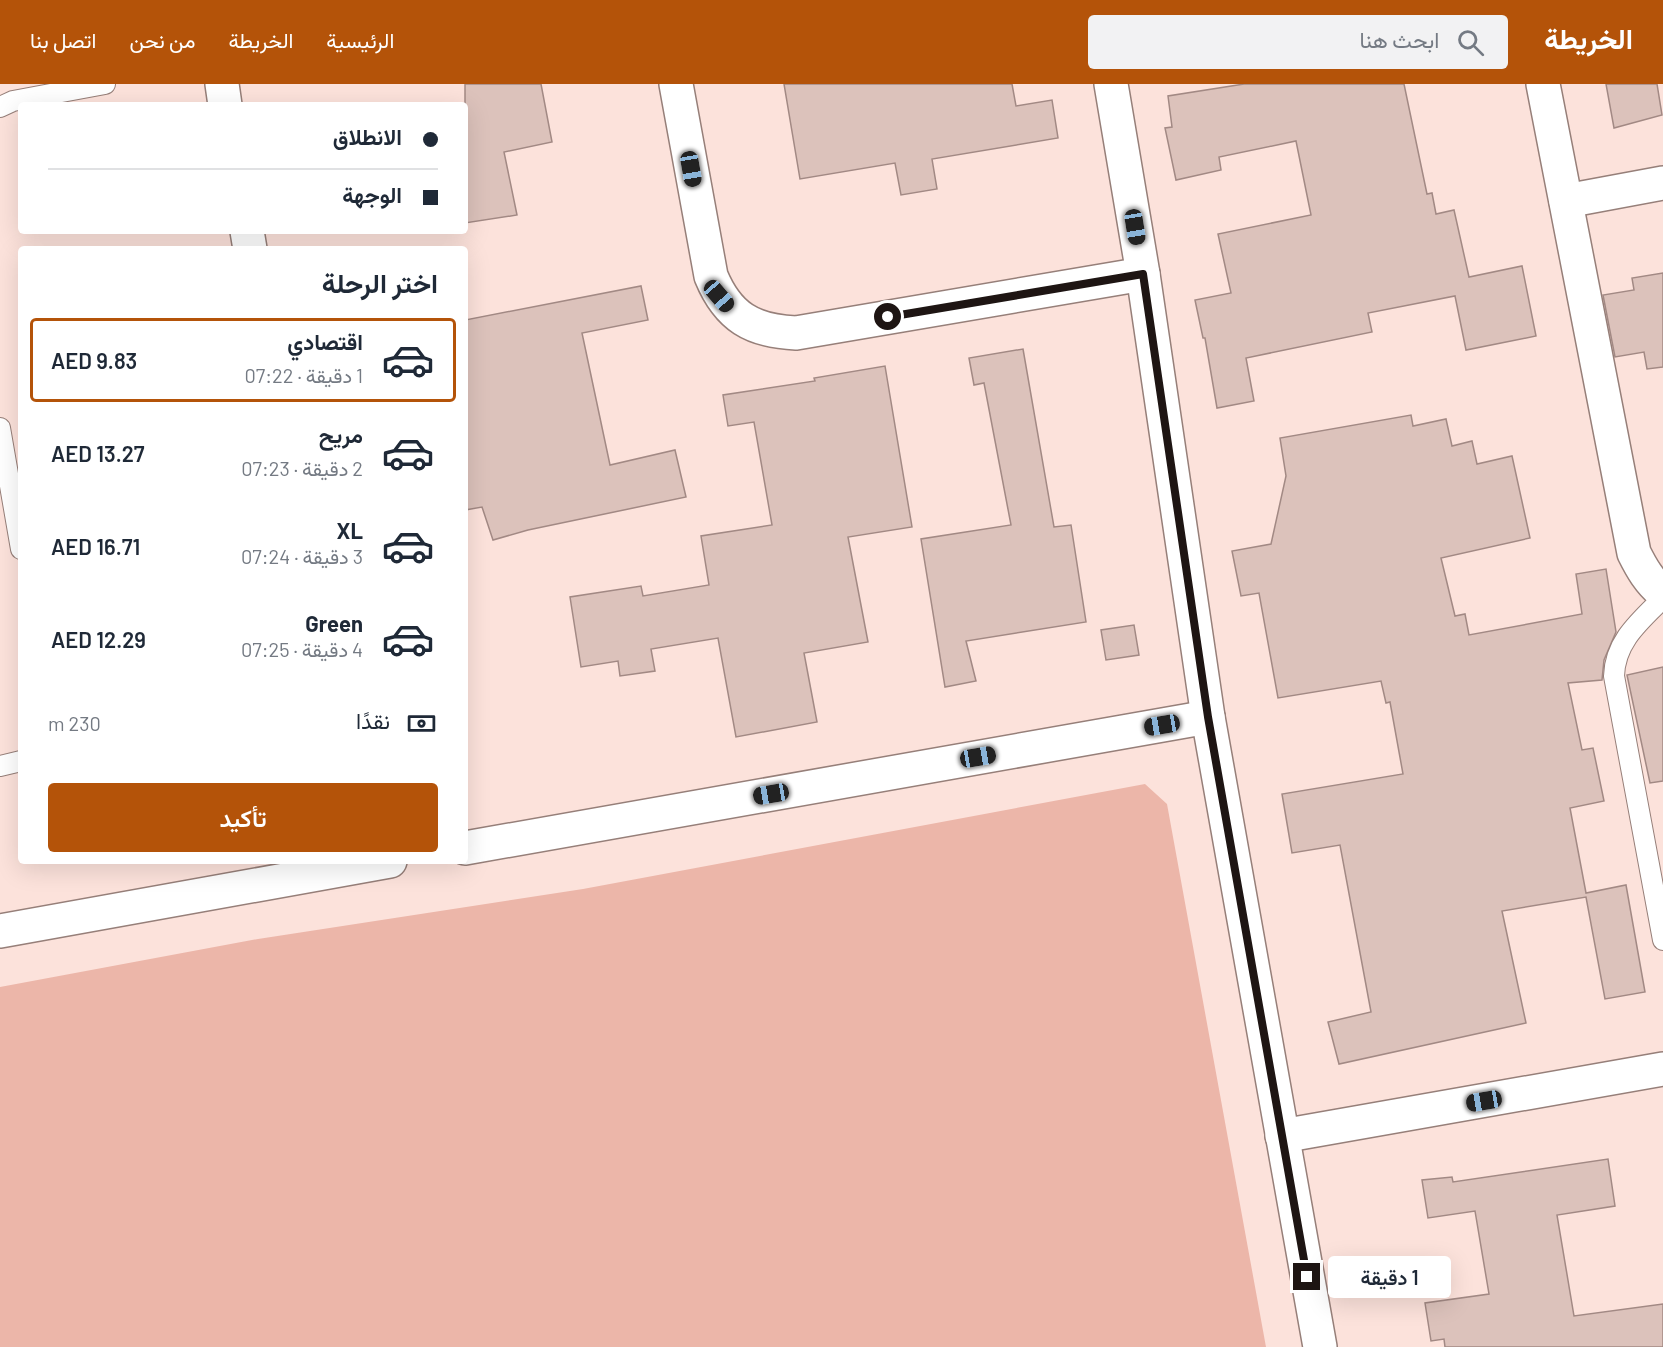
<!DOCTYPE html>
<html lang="ar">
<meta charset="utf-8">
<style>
body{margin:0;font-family:Barlow,Vazirmatn,sans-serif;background:#f2f2f3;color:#1f2937;direction:rtl;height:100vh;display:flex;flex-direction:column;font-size:22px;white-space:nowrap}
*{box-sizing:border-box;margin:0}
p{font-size:20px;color:#747a83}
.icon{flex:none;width:33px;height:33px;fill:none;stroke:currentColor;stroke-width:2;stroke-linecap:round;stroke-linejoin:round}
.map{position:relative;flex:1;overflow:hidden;direction:ltr}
.drawer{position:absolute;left:18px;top:162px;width:450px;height:618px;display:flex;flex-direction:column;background:#fff;border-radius:6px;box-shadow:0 6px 24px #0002;direction:rtl}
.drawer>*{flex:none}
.banner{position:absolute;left:18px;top:18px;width:450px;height:132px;border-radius:6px;box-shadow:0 6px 24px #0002;direction:rtl;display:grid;align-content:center;height:132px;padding:0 30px;background:#fff}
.end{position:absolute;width:27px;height:27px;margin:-14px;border:8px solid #1e1513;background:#fff;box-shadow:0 0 0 3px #fff}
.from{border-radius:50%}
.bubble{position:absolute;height:42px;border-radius:6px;background:#fff;box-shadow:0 6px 24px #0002;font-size:20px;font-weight:600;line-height:42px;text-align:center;direction:rtl}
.car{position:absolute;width:18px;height:36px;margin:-18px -9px;border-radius:8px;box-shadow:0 0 4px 2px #0007;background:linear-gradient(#222 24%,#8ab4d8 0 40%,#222 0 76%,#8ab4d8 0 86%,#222 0)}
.banner b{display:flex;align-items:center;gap:21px;height:57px;font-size:22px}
.banner b+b{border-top:2px solid #e0e1e3}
.banner i{width:15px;height:15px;background:#1f2937}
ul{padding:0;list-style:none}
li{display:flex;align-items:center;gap:18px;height:84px;margin:0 12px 9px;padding:0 18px;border:3px solid transparent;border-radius:6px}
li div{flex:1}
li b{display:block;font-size:22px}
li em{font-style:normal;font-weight:600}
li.on{border-color:#b45309}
li>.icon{width:54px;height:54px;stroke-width:1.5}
h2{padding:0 30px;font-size:27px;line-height:72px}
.pay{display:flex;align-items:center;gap:15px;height:66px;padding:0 30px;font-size:22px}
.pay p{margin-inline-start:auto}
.button{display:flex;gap:12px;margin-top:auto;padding:12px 30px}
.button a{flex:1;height:69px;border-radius:6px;background:#b45309;color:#fff;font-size:24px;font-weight:600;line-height:69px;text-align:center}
header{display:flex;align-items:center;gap:36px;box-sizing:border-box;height:84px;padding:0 30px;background:#b45309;color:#fff}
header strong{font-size:28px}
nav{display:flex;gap:33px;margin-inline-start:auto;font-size:21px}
.search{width:420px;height:54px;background:#f2f2f3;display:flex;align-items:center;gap:15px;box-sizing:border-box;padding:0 21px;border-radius:6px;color:#747a83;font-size:22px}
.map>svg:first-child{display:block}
.green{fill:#ecb6a9}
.building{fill:#dcc2bb;stroke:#a28984;stroke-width:1.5}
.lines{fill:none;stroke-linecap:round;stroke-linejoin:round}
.lane-casing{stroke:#967f79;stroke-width:22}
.street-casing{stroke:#967f79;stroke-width:36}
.lane{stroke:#fff;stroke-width:20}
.street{stroke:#fff;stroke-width:33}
.route{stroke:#1e1513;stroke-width:8}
</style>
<header>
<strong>الخريطة</strong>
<div class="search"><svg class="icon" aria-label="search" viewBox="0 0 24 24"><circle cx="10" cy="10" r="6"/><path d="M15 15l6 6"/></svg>ابحث هنا</div>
<nav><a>الرئيسية</a><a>الخريطة</a><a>من نحن</a><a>اتصل بنا</a></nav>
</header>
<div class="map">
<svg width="1663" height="1263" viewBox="0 0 1663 1263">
<rect width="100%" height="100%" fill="#fce2db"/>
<!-- green -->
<path class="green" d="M1145,700L1167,720L1266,1263H0V903L258,855L583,805Z"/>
<!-- building -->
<g class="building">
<path d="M465,0H541L552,58L504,68L517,131L465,139Z"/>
<path d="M784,0H1012L1016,22L1052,16L1058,54L932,75L937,105L901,111L895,79L800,95Z"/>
<path d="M1244,0H1404L1427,110L1432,109L1436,130L1454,126L1469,193L1522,182L1536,252L1466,266L1455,212L1368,229L1372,248L1246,274L1254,317L1217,324L1205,254H1203L1195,216L1231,209L1218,150L1311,131L1296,57L1219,73L1221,86L1176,96L1165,44L1172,43L1168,12Z"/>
<path d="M1606,0H1657L1662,31L1614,44Z"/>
<path d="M1663,189V283L1647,285L1644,268L1615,273L1603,211L1634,206L1632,194Z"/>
<path d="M641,202L648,236L582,249L610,381L675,366L686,413L528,446L493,456L482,423L465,426V236Z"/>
<path d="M1023,265L1054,443L1071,441L1086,538L966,557L976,597L945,603L921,455L1011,441L984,299L974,301L969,274Z"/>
<path d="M885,282L912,443L848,453L868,558L804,569L817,638L736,653L718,554L651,565L655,587L620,592L618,577L581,583L570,513L641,502L643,512L709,501L701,452L772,441L754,338L728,342L723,311L815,297L814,294Z"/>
<path d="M1411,331L1413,342L1446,335L1452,362L1472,357L1477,380L1512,372L1530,454L1441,474L1455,532L1465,530L1469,551L1582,530L1576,490L1606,485L1616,548L1604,576L1602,596L1568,599L1582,666L1593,664L1604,717L1570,724L1586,809L1626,801L1645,908L1605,915L1586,813L1502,827L1526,939L1339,980L1328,938L1371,928L1340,761L1292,769L1282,710L1403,690L1390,618L1386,619L1381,597L1278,614L1259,509L1241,512L1232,467L1271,460L1286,392L1280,354Z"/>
<path d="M1134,541L1139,571L1106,576L1101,546Z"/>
<path d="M1663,583V697L1650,699L1627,591Z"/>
<path d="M1608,1075L1615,1122L1557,1131L1574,1232L1663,1220V1263H1445L1444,1255L1431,1257L1425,1219L1489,1210L1475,1127L1428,1134L1422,1096L1452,1093L1453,1098Z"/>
</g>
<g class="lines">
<!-- lane casing -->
<g class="lane-casing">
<g id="lane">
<path d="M0,23L13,17L105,0"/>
<path d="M0,344L21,465"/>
<path d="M1663,514C1640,537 1615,557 1614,592L1663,856"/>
<path d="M0,682L21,677"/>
</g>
</g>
<!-- street casing -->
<g class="street-casing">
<g id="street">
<path d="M222,0L225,21"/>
<path d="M676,0L711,192C728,233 752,247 796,249L1143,190"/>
<path d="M1111,0L1143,190L1208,633L1320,1263"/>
<path d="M1543,0L1634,469C1642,485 1649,497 1663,509"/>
<path d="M1566,117L1663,99"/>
<path d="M247,147L250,165"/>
<path d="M465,764L1208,633"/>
<path d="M0,847L390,777"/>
<path d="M1282,1052L1663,985"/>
</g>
</g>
<!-- lane -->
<use href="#lane" class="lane"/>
<!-- street -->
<use href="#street" class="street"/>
</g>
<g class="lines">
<!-- route -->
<path class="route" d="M888,233L1143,190L1208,633L1307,1193"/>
</g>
</svg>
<i class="end from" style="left:888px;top:233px"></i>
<i class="end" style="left:1307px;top:1193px"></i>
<div class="bubble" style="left:1328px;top:1172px;width:123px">1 دقيقة</div>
<i class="car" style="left:691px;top:85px;rotate:170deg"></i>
<i class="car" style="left:1135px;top:143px;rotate:171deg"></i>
<i class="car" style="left:719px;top:212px;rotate:139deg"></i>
<i class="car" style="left:1162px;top:641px;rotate:260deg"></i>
<i class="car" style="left:978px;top:673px;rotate:80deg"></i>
<i class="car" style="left:771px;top:710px;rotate:260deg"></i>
<i class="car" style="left:1484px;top:1017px;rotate:260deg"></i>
<div class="banner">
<b><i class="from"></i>الانطلاق</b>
<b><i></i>الوجهة</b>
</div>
<section class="drawer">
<h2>اختر الرحلة</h2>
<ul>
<li class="on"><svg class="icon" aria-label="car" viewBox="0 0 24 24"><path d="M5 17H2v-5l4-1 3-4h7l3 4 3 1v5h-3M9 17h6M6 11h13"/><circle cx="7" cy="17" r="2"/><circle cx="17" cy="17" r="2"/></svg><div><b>اقتصادي</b><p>1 دقيقة · 07:22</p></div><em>AED 9.83</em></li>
<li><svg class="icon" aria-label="car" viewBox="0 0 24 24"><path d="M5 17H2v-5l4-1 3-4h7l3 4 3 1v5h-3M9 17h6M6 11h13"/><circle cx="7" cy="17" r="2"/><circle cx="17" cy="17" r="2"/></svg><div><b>مريح</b><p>2 دقيقة · 07:23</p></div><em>AED 13.27</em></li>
<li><svg class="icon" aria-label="car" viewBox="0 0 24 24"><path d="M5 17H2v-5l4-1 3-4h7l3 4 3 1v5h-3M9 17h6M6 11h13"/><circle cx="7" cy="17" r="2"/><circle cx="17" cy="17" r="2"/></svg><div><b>XL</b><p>3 دقيقة · 07:24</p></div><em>AED 16.71</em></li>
<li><svg class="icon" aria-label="car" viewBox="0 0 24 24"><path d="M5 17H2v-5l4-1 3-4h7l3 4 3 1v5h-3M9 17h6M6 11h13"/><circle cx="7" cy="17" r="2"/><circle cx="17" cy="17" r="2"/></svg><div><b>Green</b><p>4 دقيقة · 07:25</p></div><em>AED 12.29</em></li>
</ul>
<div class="pay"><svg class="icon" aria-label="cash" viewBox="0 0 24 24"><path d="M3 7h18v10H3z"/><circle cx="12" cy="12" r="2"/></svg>نقدًا<p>230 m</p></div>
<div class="button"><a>تأكيد</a></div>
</section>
</div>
